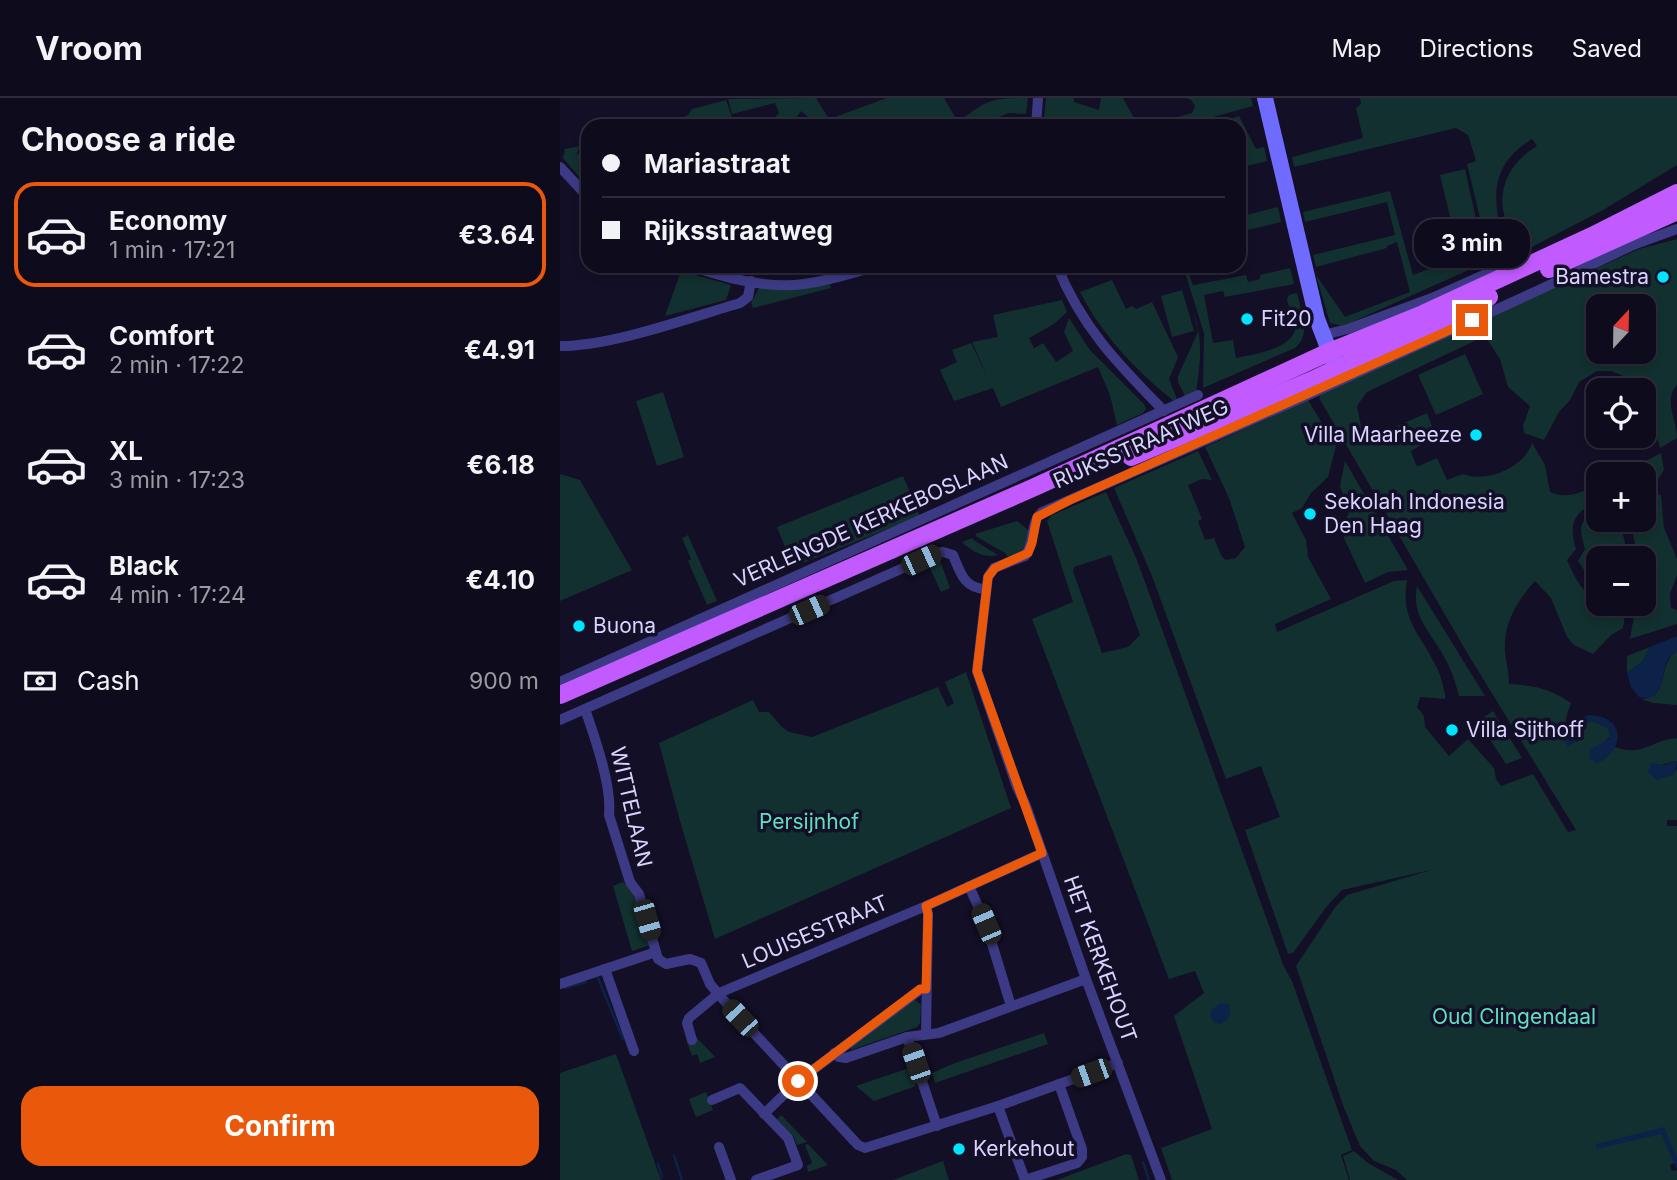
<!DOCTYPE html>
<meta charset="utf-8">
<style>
body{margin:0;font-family:Inter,sans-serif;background:#171425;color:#f1f3f6;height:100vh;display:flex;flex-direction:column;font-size:26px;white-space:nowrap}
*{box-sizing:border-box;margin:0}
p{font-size:23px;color:#9b9ba3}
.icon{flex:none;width:38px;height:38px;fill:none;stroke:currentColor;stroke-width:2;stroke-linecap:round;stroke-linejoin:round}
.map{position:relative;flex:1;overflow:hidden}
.side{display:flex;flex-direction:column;background:#0e0b1c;width:560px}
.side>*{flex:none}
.guide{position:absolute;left:21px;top:21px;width:665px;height:154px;border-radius:21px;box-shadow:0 4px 10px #0003,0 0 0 2px #2e2b3b;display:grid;align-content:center;height:154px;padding:0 21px;background:#0e0b1c}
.needle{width:46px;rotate:22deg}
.tools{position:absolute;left:1026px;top:196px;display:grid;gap:14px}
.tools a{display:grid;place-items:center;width:70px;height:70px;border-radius:14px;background:#0e0b1c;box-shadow:0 4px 10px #0003,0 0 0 2px #2e2b3b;font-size:35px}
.end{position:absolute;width:32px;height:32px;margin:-16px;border:9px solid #ea580c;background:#fff;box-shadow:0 0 0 4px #fff}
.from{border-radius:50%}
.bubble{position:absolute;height:49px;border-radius:21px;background:#0e0b1c;box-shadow:0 4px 10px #0003,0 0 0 2px #2e2b3b;font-size:23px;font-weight:700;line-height:49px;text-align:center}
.car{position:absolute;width:21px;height:42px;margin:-21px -10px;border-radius:9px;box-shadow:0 0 5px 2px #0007;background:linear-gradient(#222 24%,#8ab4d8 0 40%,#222 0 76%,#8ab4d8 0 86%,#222 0)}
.guide b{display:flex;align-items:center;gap:24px;height:66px;font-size:26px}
.guide b+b{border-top:2px solid #2e2b3b}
.guide i{width:18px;height:18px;background:#f1f3f6}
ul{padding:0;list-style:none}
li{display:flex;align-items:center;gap:21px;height:105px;margin:0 14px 10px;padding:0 7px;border:4px solid transparent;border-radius:21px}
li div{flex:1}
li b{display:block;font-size:26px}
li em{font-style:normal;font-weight:700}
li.on{border-color:#ea580c}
li>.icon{width:63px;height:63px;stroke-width:1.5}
h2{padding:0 21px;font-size:32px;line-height:84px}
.pay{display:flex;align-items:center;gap:18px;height:77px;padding:0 21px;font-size:26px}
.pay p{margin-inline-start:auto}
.button{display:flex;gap:14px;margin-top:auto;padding:14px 21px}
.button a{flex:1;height:80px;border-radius:21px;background:#ea580c;color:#fff;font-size:28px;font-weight:700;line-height:80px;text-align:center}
header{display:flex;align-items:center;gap:42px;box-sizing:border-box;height:98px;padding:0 35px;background:#0e0b1c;border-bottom:2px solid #2e2b3b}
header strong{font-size:33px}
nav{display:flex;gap:38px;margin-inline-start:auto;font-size:24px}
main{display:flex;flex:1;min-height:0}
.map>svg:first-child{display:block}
.green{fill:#12302f;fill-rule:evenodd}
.water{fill:#0c2248}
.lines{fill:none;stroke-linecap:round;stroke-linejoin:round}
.stream{stroke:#0c2248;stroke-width:2.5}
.street{stroke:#3d3a85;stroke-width:10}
.secondary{stroke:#6f6bff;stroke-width:16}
.primary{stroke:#c25bff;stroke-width:18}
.route{stroke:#ea580c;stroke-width:9}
.poi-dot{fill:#00e5ff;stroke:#130f26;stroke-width:2.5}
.labels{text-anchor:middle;stroke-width:7;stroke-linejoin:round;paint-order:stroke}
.poi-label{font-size:21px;fill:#d9d4ff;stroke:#130f26;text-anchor:start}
.street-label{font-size:21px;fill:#d9d4ff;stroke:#130f26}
.park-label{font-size:21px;fill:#5fe0c0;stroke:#130f26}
</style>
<header>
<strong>Vroom</strong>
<nav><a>Map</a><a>Directions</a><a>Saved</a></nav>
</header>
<main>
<section class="side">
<h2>Choose a ride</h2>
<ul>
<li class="on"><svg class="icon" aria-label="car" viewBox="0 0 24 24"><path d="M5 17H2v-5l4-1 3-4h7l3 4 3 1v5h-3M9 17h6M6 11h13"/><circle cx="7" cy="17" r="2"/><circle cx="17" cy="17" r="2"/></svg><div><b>Economy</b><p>1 min · 17:21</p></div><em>€3.64</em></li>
<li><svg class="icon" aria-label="car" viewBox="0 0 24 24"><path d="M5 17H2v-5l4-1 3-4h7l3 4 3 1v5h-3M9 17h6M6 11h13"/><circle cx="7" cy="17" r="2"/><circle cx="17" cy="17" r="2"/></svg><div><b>Comfort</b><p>2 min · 17:22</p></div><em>€4.91</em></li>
<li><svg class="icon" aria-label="car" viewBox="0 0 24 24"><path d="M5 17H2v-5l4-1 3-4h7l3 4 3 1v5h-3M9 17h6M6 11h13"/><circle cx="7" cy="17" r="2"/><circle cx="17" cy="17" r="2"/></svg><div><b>XL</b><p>3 min · 17:23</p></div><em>€6.18</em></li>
<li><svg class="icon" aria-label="car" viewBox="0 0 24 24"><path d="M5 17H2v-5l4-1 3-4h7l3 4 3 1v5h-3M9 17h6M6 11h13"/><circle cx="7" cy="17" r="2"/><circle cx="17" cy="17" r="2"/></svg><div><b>Black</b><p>4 min · 17:24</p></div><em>€4.10</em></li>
</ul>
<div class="pay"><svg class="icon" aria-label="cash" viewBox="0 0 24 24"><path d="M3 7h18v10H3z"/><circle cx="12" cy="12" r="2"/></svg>Cash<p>900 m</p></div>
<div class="button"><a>Confirm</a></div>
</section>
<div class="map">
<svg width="1117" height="1082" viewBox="0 0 1117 1082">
<rect width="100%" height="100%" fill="#130f26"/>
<!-- green -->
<g class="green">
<path d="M256,0L269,21L327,0H384L398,24C427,2 431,0 468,0L466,16L449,15L417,28H246L249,20L241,13L230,28H206L219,15L215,5L172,16L168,1Z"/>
<path d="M486,0H514V4L539,12L541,0H563C567,7 576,25 581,28L484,20Z"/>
<path d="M625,0H691L693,8L621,28H584L632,15L635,8L631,2Z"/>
<path d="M800,0H1117V67L1043,112L962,154C953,147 951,138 947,127C935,94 947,66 977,48L972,41C924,70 934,109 947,155L783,228L770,225L756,177L785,219L850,194L837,144L827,148V150L756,169L753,157L835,137L827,104L745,124L743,114L830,93L853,177L927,149L907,66L916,63L908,37L896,30L734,69L732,59L803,40L796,10L801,6Z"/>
<path d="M166,2L175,28H105L128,17L132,11Z"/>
<path d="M679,18L696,51L704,49L707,63L679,70V28H673V20Z"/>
<path d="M20,48L16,57L28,49V89L3,60L5,51Z"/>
<path d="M905,71L916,121L892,127L880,77Z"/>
<path d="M718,109L721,124L679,134V119Z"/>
<path d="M1117,141V287C1103,302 1117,322 1117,340L1100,350L1083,292L1063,278L1051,273H1037L1019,284L1010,302L999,314L984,342L964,335L963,328L970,308L948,289L940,261L925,238L807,294L797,308L801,328L809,340L867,315L876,339L851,353L856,367L859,368L877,360L887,382L903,376C926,385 964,370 972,345L985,367L990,394C1008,402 1021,394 1038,387V403C1014,414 1008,426 1016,451L1007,462C1019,490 1034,512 1066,511L1063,530L1051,537L1033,556L1014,547L1007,539L991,500L975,483C958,501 943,526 945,553C946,564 949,574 949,586C973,587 992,591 1011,605C1006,619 1003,625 1011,637L1003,641L1017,644L1027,626L1032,623L1047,629L1051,637L1045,644L1042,663L1054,649C1086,659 1090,642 1117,640V663L1100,667L1112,677L1117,671V722H1107V728H1117V1064L1110,1067L1112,1073L1117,1072V1082H847L836,1072L814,1063L800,1048L784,1010L736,868L776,808L787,797L871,772L782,792L767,808L733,855L728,856L685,732L720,719L701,668L666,681L592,478L554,390L638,353L652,382L642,381L628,387L642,421L638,423L645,442L654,440L662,459L666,462L676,460L685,449L669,400L645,349L748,302L776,348L768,379L751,395L742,410L732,415L746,442L748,459L771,501L715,526L717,534L834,483L847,482C840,523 861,536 877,570C881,578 883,587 885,596V601L860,599L857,609L864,618L865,629L889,658L908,641L934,670L936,681L941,688L973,676L1008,734L1016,732L909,558L759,300L761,296L1079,151ZM1038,208H1083V254H1038Z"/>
<path d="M623,168H626L633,187L686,177L688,184L700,181V177L730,170L734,186L665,199L663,193L644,197L653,245L673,242L676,260C695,256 727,252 735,233L727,201L729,197L737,195C741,214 752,236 735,250L643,290L644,235Z"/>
<path d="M121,173L171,187L166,202L105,218Z"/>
<path d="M552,182L566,211L572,208L576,211L592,204L618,259L609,281L617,301L614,303C576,273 542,237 520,194Z"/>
<path d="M270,186L271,190L193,210L191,205L199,190H247Z"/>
<path d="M622,192L634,233L612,239L601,198Z"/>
<path d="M502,202L507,214L494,226L469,240L474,250L483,245L496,264L513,253L504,234L509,220L530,252L584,306L586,311L583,315L557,327L550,297L538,269L441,309L433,290L394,303L380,272L397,264L392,252L411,245L428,280L412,244L438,239L433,217Z"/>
<path d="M633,211C643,243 641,261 636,295L626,300L618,284V278L638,234Z"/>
<path d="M905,256L923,296L876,317L858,277Z"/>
<path d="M103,294L124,359L97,368L76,303Z"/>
<path d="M1101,355L1104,372L1097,383L1083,387V376H1060Z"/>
<path d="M785,363L848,472L828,474L805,485L778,427L784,424L789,415L780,388Z"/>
<path d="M0,376L20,382L72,472L0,503Z"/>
<path d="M343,378L360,418L233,469L217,429Z"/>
<path d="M546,394L577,462L724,869L732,883L792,1052L781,1057L789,1082H612L601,1050L652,1031L614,918L644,895L635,873L609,881L472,521L513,504L487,423L492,417ZM551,457L580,537L568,549L542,555L513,473L514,469Z"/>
<path d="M1092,396L1101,397L1104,430L1117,461V477L1110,496L1111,510L1117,512V526L1070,541L1076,506H1083V460H1078L1070,422H1083V398Z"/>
<path d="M1038,412V422H1060L1068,460H1038V493L1018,463L1025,451C1020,431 1016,424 1038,412Z"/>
<path d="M457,423L468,432L469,439L462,453L448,459L445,455L417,439L415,436Z"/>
<path d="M128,437L157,503L147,507L128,463L131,461L122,440Z"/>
<path d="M412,440L415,443L438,457C425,461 411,453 402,444Z"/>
<path d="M380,462L390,490L381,494L368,466Z"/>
<path d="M857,488L925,598H899C895,583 891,570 883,557C870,533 851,518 857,488Z"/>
<path d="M1090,549L1083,563L1067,575V558Z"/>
<path d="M1117,553V607L1093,605L1081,601C1111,601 1097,564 1117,553Z"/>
<path d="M406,574L451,710L155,841L120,723L99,645L193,602L199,614H209L221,628L229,634L252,639L378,589L387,609L394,605L385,584Z"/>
<path d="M933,613L962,660L946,666L921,628L924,619Z"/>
<path d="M63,784L73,794L90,847L72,853L53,788Z"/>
<path d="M355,902L361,907L360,925L357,929L291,952L289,946Z"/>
<path d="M484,935L488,946L375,985L372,975L395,965Z"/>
<path d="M136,939L155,959L140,965L137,956L132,958L127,944Z"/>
<path d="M56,956L101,1082H0V975Z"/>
<path d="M349,970L356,988L314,1003L296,988Z"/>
<path d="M146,994L153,1012L136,1019L129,1001Z"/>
<path d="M221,1017L247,1044L237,1047L234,1039L217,1021Z"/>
<path d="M248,1046L268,1067L248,1074L247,1068L252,1065L245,1047Z"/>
<path d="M794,1053L808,1065L838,1082H790L783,1058Z"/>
<path d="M566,1056L571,1057L579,1082H497Z"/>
<path d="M383,1063L389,1082H333Z"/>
</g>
<!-- water -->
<g class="water">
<path d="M1117,538V553C1097,563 1111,588 1089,601L1079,599L1071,589L1067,575L1083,563L1090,549Z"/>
<path d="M1028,617C1065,617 1067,652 1037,665L1030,661L1029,652L1049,641L1050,633L1047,629L1032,623C1020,630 1023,641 1008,649L1003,641C1020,634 1017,622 1028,617Z"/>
<path d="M1117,663L1116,672L1112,677L1096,682L1088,674L1091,665L1104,667Z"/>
<path d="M661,905L670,907C671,917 669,922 660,926L654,925L650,916L652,911Z"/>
<path d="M1104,1029L1117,1060V1071L1101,1036L1037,1051L1036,1046Z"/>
</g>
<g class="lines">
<!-- stream -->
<g class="stream">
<path d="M38,880L63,941"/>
<path d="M5,890L26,884"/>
<path d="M114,1058L122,1082"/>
<path d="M583,1064L589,1082"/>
<path d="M98,1066L102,1079"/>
</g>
<!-- street -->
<g class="street">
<path d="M476,28L478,0"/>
<path d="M0,69L28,99"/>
<path d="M131,168C165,180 207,191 244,186C269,183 294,174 319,168"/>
<path d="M497,168C522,230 559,267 604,313"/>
<path d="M763,237L788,231L872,200L966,158"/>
<path d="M0,248C53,248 128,220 180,205L188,199L191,183"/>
<path d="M0,584L638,297"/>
<path d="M25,611C35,640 52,688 49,717L70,784L79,796L96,854"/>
<path d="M0,622L377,455L383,454L393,457C400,474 404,490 425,491"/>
<path d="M409,788L426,826L451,908"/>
<path d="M366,808L368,816L366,936"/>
<path d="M45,871L74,953"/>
<path d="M0,886L96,854L98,861L106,866L130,861L141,865L150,886L167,906L298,1047L305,1050L438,1008L558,965"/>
<path d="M347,939L377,1028"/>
<path d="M132,942L127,925L129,920L159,895L366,808L482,755"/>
<path d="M274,955L279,959L286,960L347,939L379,935L526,881"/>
<path d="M152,1002L180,990L228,1040L238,1067L196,1082"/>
<path d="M438,1008L465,1082L517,1065L522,1059V1051L499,986"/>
<path d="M204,1016L238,983L360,892L366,891"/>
<path d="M159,1049L171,1082"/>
<path d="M601,1082L526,881L466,708L457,689L417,573L428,479L434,470L465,458C475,445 470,424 482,414L751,296L979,192L1073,147L1117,131"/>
</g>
<!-- secondary -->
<path class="secondary" d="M705,0L757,221L774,265"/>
<!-- primary -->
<g class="primary">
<path d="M989,171L1117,113"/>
<path d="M571,359L757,280L929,199"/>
<path d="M0,597L477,388L769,254L863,216L1032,138L1117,95"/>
</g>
</g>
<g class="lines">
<!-- route -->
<path class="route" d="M238,983L360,891H366L368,816L366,808L482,755L417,573L428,479L435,470L468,455L472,445L477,419L510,402L912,222"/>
</g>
<!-- markers -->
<g class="poi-dot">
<circle cx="1103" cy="179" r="7"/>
<circle cx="687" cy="221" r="7"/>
<circle cx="916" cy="337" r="7"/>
<circle cx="750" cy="416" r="7"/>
<circle cx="19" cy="528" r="7"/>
<circle cx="892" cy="632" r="7"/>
<circle cx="399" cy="1051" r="7"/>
</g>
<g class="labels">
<!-- poi labels -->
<g class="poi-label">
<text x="1089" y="186" text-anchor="end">Bamestra</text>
<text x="701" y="228">Fit20</text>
<text x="902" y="344" text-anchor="end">Villa Maarheeze</text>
<text x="764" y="411">Sekolah Indonesia<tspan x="764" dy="24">Den Haag</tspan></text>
<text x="33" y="535">Buona</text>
<text x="906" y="639">Villa Sijthoff</text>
<text x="413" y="1058">Kerkehout</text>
</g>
<!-- street labels -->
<g class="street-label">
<text transform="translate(581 346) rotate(-24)" y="7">RIJKSSTRAATWEG</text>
<text transform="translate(311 423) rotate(-24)" y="7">VERLENGDE KERKEBOSLAAN</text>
<text transform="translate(71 709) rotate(77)" y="7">WITTELAAN</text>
<text transform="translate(255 834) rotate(-23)" y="7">LOUISESTRAAT</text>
<text transform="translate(540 861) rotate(70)" y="7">HET KERKEHOUT</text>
</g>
<!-- park labels -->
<g class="park-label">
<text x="249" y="731">Persijnhof</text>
<text x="954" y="926">Oud Clingendaal</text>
</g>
</g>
</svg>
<div class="tools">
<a><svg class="needle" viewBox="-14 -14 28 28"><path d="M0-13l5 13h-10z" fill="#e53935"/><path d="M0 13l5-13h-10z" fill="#9b9ba3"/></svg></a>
<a><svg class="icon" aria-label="locate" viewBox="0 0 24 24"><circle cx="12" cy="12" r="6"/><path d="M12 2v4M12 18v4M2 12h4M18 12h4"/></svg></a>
<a>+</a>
<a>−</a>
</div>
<i class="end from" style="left:238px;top:983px"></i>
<i class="end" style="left:912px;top:222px"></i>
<div class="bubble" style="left:854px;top:121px;width:116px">3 min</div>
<i class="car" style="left:361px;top:462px;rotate:65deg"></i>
<i class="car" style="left:249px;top:512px;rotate:66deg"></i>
<i class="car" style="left:87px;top:822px;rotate:164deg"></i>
<i class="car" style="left:426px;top:826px;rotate:337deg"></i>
<i class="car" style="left:180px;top:920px;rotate:317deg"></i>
<i class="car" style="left:356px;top:965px;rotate:341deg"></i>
<i class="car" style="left:531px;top:975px;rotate:250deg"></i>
<div class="guide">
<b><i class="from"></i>Mariastraat</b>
<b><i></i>Rijksstraatweg</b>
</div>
</div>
</main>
